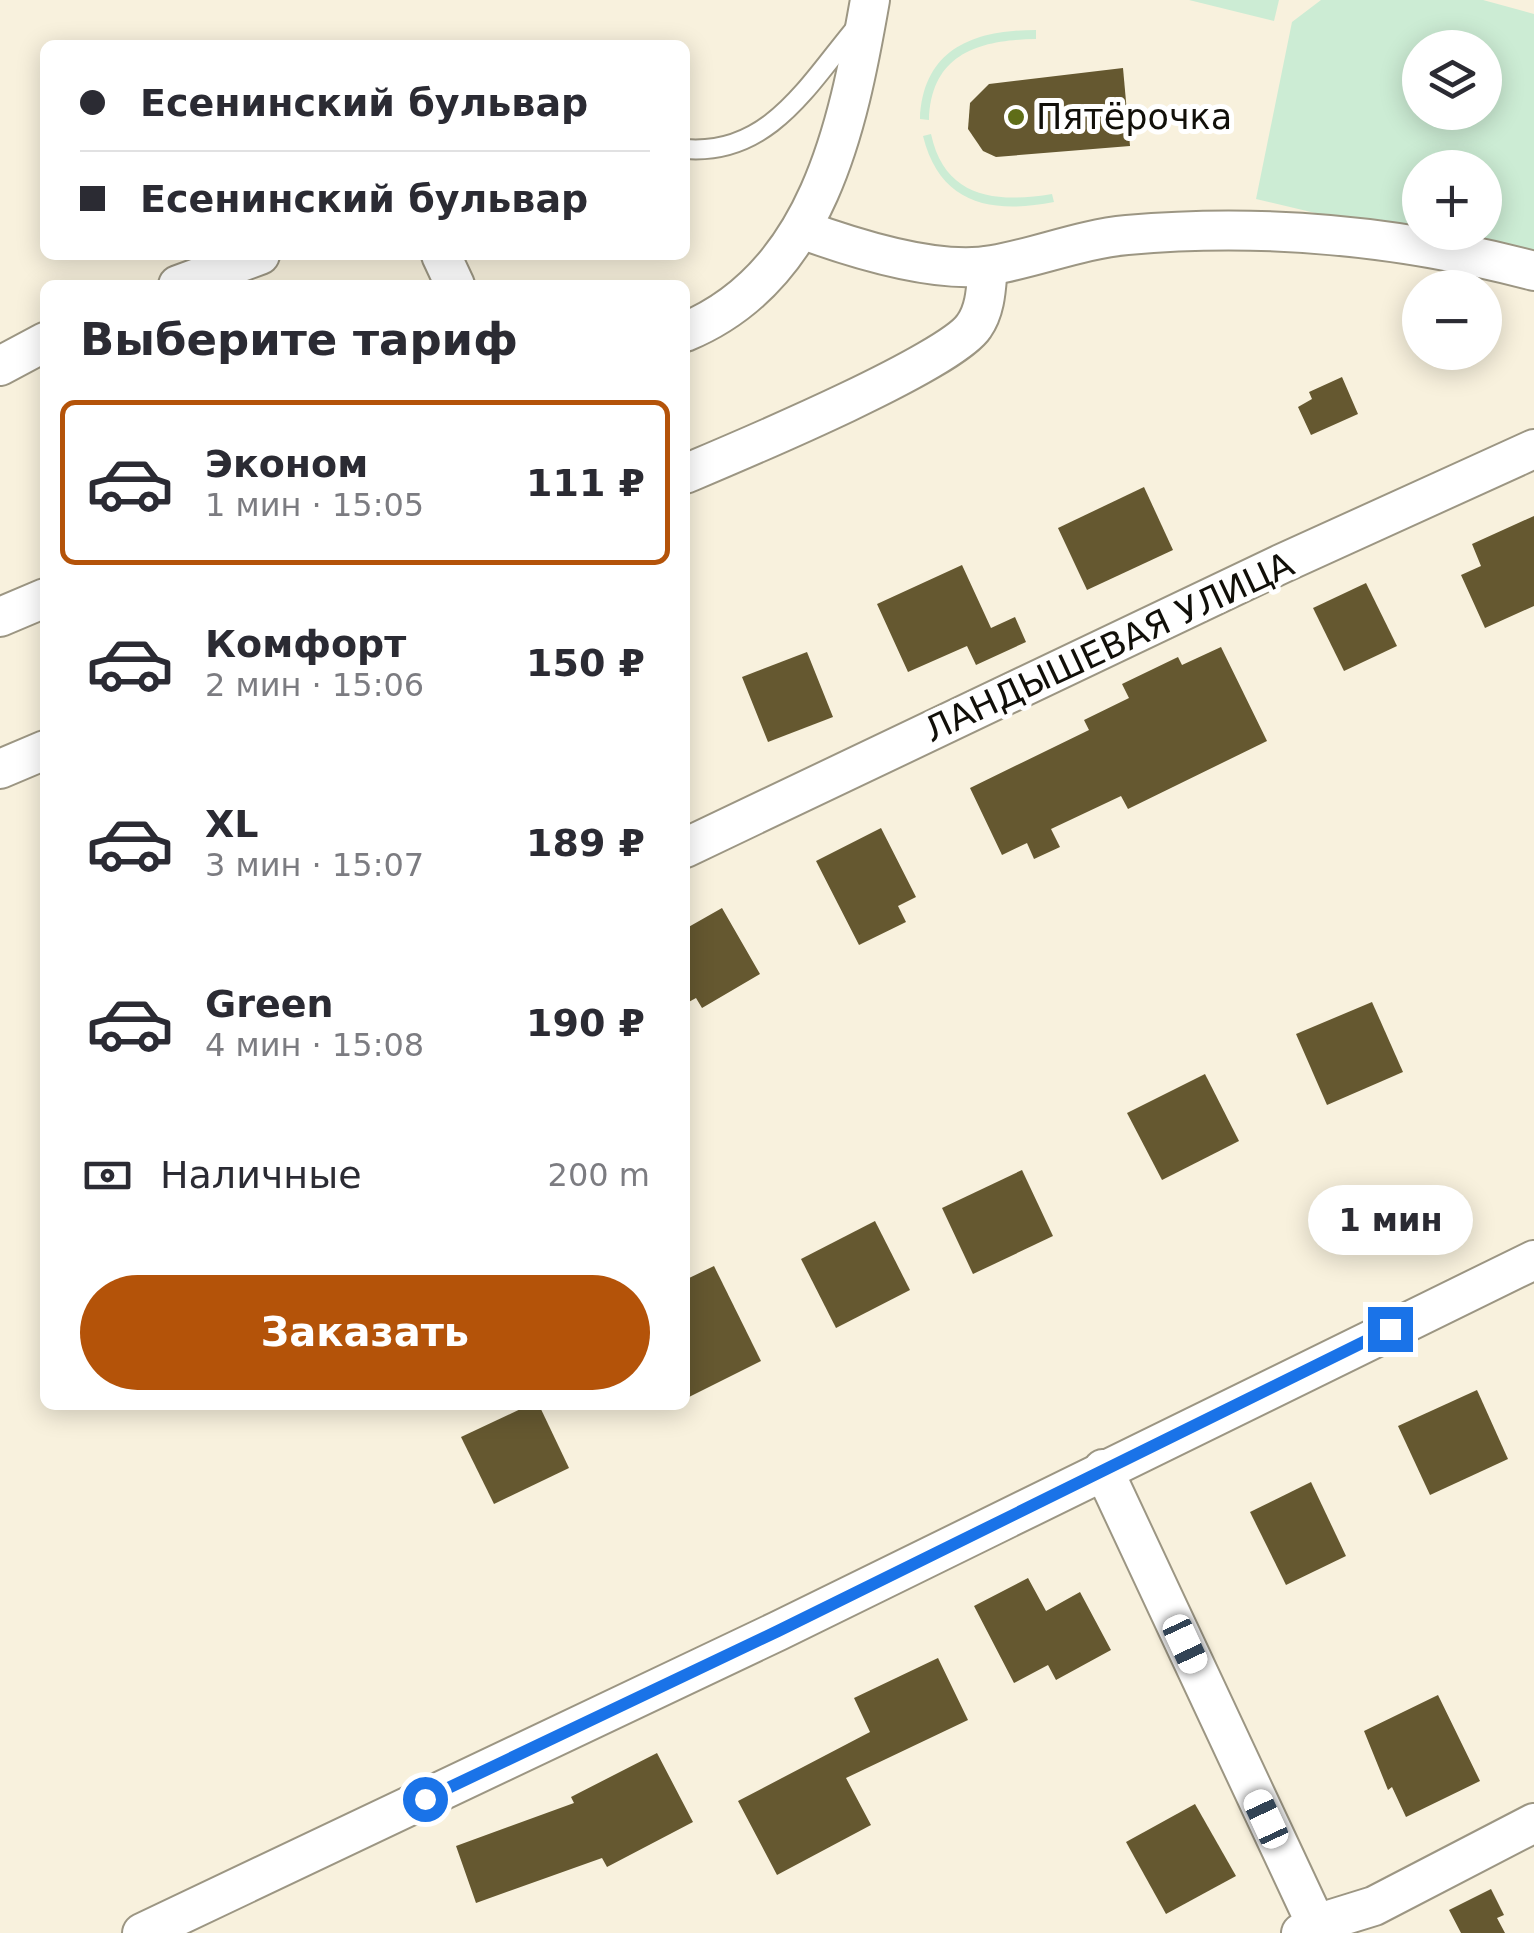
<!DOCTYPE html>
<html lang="ru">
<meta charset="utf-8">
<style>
body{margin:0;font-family:"DejaVu Sans",sans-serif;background:#f2f2f3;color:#2b2b33;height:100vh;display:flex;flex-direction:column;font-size:38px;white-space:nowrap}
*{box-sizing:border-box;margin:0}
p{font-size:32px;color:#7c7c81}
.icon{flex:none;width:55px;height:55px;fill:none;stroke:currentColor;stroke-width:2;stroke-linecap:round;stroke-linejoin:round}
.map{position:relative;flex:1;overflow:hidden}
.details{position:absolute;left:40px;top:280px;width:650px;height:1130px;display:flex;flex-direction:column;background:#fff;border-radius:15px;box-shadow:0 5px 25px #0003}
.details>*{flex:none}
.top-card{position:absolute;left:40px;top:40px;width:650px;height:220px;border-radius:15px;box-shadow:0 5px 25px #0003;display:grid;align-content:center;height:220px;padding:0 40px;background:#fff}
.buttons{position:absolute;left:1402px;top:30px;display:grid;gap:20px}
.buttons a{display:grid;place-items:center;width:100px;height:100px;border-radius:50%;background:#fff;box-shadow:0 5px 25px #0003;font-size:50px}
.end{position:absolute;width:45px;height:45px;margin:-22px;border:12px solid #1a73e8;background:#fff;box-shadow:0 0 0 5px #fff}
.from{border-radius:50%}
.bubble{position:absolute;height:70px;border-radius:35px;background:#fff;box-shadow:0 5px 25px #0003;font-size:32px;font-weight:700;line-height:70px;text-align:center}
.car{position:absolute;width:30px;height:60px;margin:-30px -15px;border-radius:12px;box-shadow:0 0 8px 2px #0007;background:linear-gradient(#fff 24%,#345 0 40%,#fff 0 76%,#345 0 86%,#fff 0)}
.top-card b{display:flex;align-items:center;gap:35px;height:95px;font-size:38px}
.top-card b+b{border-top:2px solid #e1e1e2}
.top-card i{width:25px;height:25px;background:#2b2b33}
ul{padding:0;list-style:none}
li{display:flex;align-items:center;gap:30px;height:165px;margin:0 20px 15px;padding:0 20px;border:5px solid transparent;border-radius:15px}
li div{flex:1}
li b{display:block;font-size:38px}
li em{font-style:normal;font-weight:700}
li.on{border-color:#b45309}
li>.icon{width:90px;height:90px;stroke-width:1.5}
h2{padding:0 40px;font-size:45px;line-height:120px}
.pay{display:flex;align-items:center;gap:25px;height:110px;padding:0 40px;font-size:38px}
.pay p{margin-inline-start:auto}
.cta{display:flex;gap:20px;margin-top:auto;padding:20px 40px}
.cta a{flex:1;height:115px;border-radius:60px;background:#b45309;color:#fff;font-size:40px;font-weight:700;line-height:115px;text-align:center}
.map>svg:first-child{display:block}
.green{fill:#ccecd4;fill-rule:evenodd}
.building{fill:#655830}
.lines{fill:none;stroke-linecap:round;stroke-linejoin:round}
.lane-casing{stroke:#9c9683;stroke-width:22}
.street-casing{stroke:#9c9683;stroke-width:42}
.lane{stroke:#fff;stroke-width:18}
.street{stroke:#fff;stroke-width:38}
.route{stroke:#1a73e8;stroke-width:12}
.poi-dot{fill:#5f6d18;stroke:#fff;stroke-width:4}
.labels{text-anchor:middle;stroke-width:10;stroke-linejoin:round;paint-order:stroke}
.poi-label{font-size:35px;fill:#110f09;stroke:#fff;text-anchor:start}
.street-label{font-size:35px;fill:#110f09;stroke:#fff}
</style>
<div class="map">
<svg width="1534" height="1933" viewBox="0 0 1534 1933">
<rect width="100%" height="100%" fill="#f8f1dd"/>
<!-- green -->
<g class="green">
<path d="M1189,0H1279L1274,21Z"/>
<path d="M1321,0H1483L1534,14V265L1256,199L1292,22ZM1420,48H1485V112H1420ZM1420,168H1485V232H1420Z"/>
<path d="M1036,30V39C980,40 931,53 929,120L920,119C923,48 975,30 1036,30Z"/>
<path d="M931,134C945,199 997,203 1052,194L1054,202C992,214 940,205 923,136Z"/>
</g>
<!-- building -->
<g class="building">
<path d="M1123,68L1130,146L996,157L983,151L968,129L970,103L989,84Z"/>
<path d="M1342,377L1358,414L1311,435L1298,407L1312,399L1309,392Z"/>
<path d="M1144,487L1173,550L1087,590L1058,528Z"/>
<path d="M1534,516V606L1485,628L1461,575L1481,566L1472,544Z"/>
<path d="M962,565L991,628L1015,617L1026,642L976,665L967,646L908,672L877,604Z"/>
<path d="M1366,583L1397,646L1344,671L1313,608Z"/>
<path d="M1221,647L1267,741L1128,809L1121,796L1051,829L1060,847L1034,859L1027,843L1002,855L970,788L1089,730L1084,720L1129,698L1122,684L1178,657L1182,665Z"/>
<path d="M807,652L833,717L768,742L742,677Z"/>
<path d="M881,828L916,897L898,906L906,922L859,945L816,861Z"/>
<path d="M722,908L760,974L702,1008L696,998L685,1004V929Z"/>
<path d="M1372,1002L1403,1072L1327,1105L1296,1034Z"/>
<path d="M1205,1074L1239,1141L1162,1180L1127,1113Z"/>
<path d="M1022,1170L1053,1236L973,1274L942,1208Z"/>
<path d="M875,1221L910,1290L836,1328L801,1259Z"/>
<path d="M714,1266L761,1361L685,1399V1280Z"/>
<path d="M1477,1390L1508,1459L1430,1495L1398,1426Z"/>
<path d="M529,1405H539L569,1468L494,1504L461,1437Z"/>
<path d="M1311,1482L1346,1556L1286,1585L1250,1512Z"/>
<path d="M1028,1578L1046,1611L1080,1592L1111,1650L1056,1680L1048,1665L1014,1683L974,1606Z"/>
<path d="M938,1658L968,1720L846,1778L871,1825L777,1875L738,1801L870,1732L854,1698Z"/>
<path d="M1438,1695L1480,1781L1406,1817L1392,1787L1388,1790L1364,1731Z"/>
<path d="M657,1753L693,1822L607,1867L602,1858L476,1903L456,1846L574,1803L571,1797Z"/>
<path d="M1195,1804L1236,1876L1166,1914L1126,1842Z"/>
<path d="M1491,1889L1504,1915L1497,1918L1505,1933H1461L1449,1910Z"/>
</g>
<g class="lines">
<!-- lane casing -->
<g class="lane-casing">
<path id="lane" d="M685,149C770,156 809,83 858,25"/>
</g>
<!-- street casing -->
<g class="street-casing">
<g id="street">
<path d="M801,229C853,248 938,275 993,265C1038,257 1082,239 1127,235C1263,223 1402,236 1534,271"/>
<path d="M441,255L455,285"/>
<path d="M178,285L260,255"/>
<path d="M685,332C818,277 848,126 870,0"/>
<path d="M0,366L45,342"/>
<path d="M685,474C737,452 950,363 974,326C986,309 986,287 988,266"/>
<path d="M0,617L45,598"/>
<path d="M0,769L45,750"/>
<path d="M685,848L1281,564L1534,449"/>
<path d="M1103,1469L1316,1924"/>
<path d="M142,1933L778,1631L1534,1260"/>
<path d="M1301,1933L1316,1924L1374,1906L1534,1823"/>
</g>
</g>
<!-- lane -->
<use href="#lane" class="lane"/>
<!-- street -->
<use href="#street" class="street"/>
</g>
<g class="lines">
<!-- route -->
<path class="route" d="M425,1799L778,1631L1390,1329"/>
</g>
<!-- markers -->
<circle class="poi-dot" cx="1016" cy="117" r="10"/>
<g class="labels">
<!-- poi labels -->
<g class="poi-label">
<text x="1036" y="129">Пятёрочка</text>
</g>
<!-- street labels -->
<g class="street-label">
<text transform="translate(1109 647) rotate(-25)" y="12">ЛАНДЫШЕВАЯ УЛИЦА</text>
</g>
</g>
</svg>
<div class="buttons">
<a><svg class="icon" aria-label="layers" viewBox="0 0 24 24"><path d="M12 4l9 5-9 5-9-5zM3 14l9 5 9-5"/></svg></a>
<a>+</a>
<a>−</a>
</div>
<i class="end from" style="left:425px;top:1799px"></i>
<i class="end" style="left:1390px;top:1329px"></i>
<div class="bubble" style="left:1308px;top:1185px;width:165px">1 мин</div>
<i class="car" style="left:1185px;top:1644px;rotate:155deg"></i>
<i class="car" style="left:1266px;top:1819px;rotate:335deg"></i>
<div class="top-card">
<b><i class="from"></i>Есенинский бульвар</b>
<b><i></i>Есенинский бульвар</b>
</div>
<section class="details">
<h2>Выберите тариф</h2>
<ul>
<li class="on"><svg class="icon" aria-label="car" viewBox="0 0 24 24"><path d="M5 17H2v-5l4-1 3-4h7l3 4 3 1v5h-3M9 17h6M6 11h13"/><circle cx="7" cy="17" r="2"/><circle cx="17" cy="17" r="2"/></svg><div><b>Эконом</b><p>1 мин · 15:05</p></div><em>111 ₽</em></li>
<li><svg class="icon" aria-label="car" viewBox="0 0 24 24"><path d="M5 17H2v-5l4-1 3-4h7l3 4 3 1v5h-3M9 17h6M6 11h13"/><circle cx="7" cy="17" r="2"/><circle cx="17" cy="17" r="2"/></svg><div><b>Комфорт</b><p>2 мин · 15:06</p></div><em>150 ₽</em></li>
<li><svg class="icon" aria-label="car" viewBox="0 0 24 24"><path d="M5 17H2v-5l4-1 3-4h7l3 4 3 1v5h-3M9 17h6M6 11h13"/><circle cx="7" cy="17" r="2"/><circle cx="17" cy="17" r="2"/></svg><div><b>XL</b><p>3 мин · 15:07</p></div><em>189 ₽</em></li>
<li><svg class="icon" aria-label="car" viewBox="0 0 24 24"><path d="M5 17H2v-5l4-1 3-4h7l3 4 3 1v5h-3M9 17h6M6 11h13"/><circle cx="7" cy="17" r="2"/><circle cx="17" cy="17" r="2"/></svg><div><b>Green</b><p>4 мин · 15:08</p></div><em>190 ₽</em></li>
</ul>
<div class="pay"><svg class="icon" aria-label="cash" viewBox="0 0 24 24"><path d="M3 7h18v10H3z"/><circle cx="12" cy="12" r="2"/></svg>Наличные<p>200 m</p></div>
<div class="cta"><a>Заказать</a></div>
</section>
</div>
